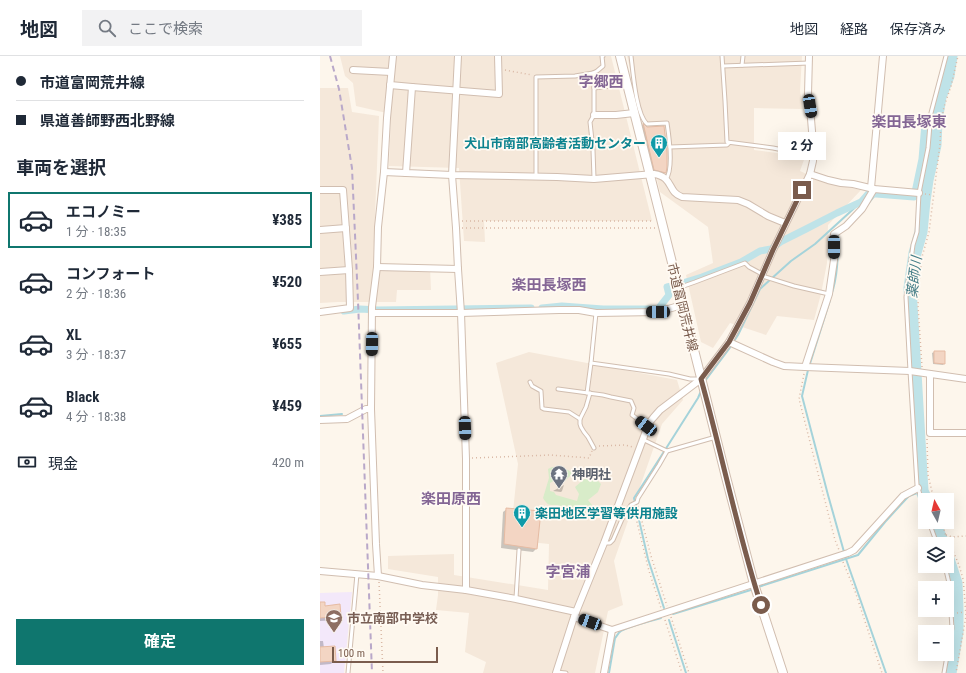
<!DOCTYPE html>
<html lang="ja">
<meta charset="utf-8">
<style>
body{margin:0;font-family:"Roboto Condensed","Noto Sans JP",sans-serif;background:#f2f2f3;color:#1f2937;height:100vh;display:flex;flex-direction:column;font-size:15px;white-space:nowrap}
*{box-sizing:border-box;margin:0}
p{font-size:13px;color:#747a83}
.icon{flex:none;width:22px;height:22px;fill:none;stroke:currentColor;stroke-width:2;stroke-linecap:round;stroke-linejoin:round}
.map{position:relative;flex:1;overflow:hidden}
.sheet{display:flex;flex-direction:column;background:#fff;width:320px}
.sheet>*{flex:none}
.hud{display:grid;align-content:center;height:88px;padding:0 16px;background:#fff}
.needle{width:26px;rotate:352deg}
.tools{position:absolute;left:598px;top:437px;display:grid;gap:8px}
.tools a{display:grid;place-items:center;width:36px;height:36px;border-radius:0px;background:#fff;box-shadow:0 4px 16px #0002;font-size:20px}
.scale{position:absolute;left:12px;bottom:10px;width:106px;box-sizing:border-box;padding-left:4px;border:2px solid #7a5c4d;border-top:0;font-size:11px;line-height:14px;white-space:nowrap;color:#7a5c4d;-webkit-text-stroke:3px #fffaf3;paint-order:stroke}
.end{position:absolute;width:18px;height:18px;margin:-9px;border:5px solid #7a5c4d;background:#fff;box-shadow:0 0 0 2px #fff}
.from{border-radius:50%}
.bubble{position:absolute;height:28px;border-radius:0px;background:#fff;box-shadow:0 4px 16px #0002;font-size:13px;font-weight:700;line-height:28px;text-align:center}
.car{position:absolute;width:12px;height:24px;margin:-12px -6px;border-radius:5px;box-shadow:0 0 3px 1px #0007;background:linear-gradient(#222 24%,#8ab4d8 0 40%,#222 0 76%,#8ab4d8 0 86%,#222 0)}
.hud b{display:flex;align-items:center;gap:14px;height:38px;font-size:15px}
.hud b+b{border-top:1px solid #e0e1e3}
.hud i{width:10px;height:10px;background:#1f2937}
ul{padding:0;list-style:none}
li{display:flex;align-items:center;gap:12px;height:56px;margin:0 8px 6px;padding:0 8px;border:2px solid transparent;border-radius:0px}
li div{flex:1}
li b{display:block;font-size:15px}
li em{font-style:normal;font-weight:700}
li.on{border-color:#0f766e}
li>.icon{width:36px;height:36px;stroke-width:1.5}
h2{padding:0 16px;font-size:18px;line-height:48px}
.pay{display:flex;align-items:center;gap:10px;height:44px;padding:0 16px;font-size:15px}
.pay p{margin-inline-start:auto}
.action{display:flex;gap:8px;margin-top:auto;padding:8px 16px}
.action a{flex:1;height:46px;border-radius:0px;background:#0f766e;color:#fff;font-size:16px;font-weight:700;line-height:46px;text-align:center}
header{display:flex;align-items:center;gap:24px;box-sizing:border-box;height:56px;padding:0 20px;background:#fff;border-bottom:1px solid #e0e1e3}
header strong{font-size:19px}
nav{display:flex;gap:22px;margin-inline-start:auto;font-size:14px}
.search{width:280px;height:36px;background:#f2f2f3;display:flex;align-items:center;gap:10px;box-sizing:border-box;padding:0 14px;border-radius:0px;color:#747a83;font-size:15px}
main{display:flex;flex:1;min-height:0}
.map>svg:first-child{display:block}
.residential{fill:#f5e8da}
.education{fill:#f3e8fa}
.green{fill:#d8ecc9}
.shadow{fill:#0003}
.lines{fill:none;stroke-linecap:round;stroke-linejoin:round}
.stream{stroke:#a5d3da;stroke-width:2}
.canal{stroke:#bfe3e8;stroke-width:7}
.river{stroke:#bfe3e8;stroke-width:13}
.building{fill:#f3d5c3;stroke:#e6bba3}
.service-casing{stroke:#d1beb0;stroke-width:5}
.minor-casing{stroke:#d1beb0;stroke-width:8}
.tertiary-casing{stroke:#d1beb0;stroke-width:10}
.path{stroke:#d9b8a5;stroke-width:1.5;stroke-dasharray:1 3;stroke-linecap:butt}
.service{stroke:#fff;stroke-width:3}
.minor{stroke:#fff;stroke-width:6}
.tertiary{stroke:#fff;stroke-width:8}
.rail{stroke:#b9a8c9;stroke-width:2;stroke-dasharray:6 4;stroke-linecap:butt}
.route{stroke:#7a5c4d;stroke-width:5}
.labels{text-anchor:middle;stroke-width:3.5;stroke-linejoin:round;paint-order:stroke}
.culture-label{font-size:13px;font-weight:bold;fill:#0d838f;stroke:#fffaf3;text-anchor:end}
.street-label{font-size:13px;fill:#7a5c4d;stroke:#fffaf3}
.worship-label{font-size:13px;font-weight:bold;fill:#5b616d;stroke:#fffaf3;text-anchor:start}
.education-label{font-size:13px;font-weight:bold;fill:#785e54;stroke:#fffaf3;text-anchor:start}
.water-label{font-size:14px;font-style:italic;fill:#437c86;stroke:#fffaf3}
.quarter-label{font-size:15px;font-weight:bold;fill:#846695;stroke:#fffaf3}
</style>
<header>
<strong>地図</strong>
<div class="search"><svg class="icon" aria-label="search" viewBox="0 0 24 24"><circle cx="10" cy="10" r="6"/><path d="M15 15l6 6"/></svg>ここで検索</div>
<nav><a>地図</a><a>経路</a><a>保存済み</a></nav>
</header>
<main>
<section class="sheet">
<div class="hud">
<b><i class="from"></i>市道富岡荒井線</b>
<b><i></i>県道善師野西北野線</b>
</div>
<h2>車両を選択</h2>
<ul>
<li class="on"><svg class="icon" aria-label="car" viewBox="0 0 24 24"><path d="M5 17H2v-5l4-1 3-4h7l3 4 3 1v5h-3M9 17h6M6 11h13"/><circle cx="7" cy="17" r="2"/><circle cx="17" cy="17" r="2"/></svg><div><b>エコノミー</b><p>1 分 · 18:35</p></div><em>¥385</em></li>
<li><svg class="icon" aria-label="car" viewBox="0 0 24 24"><path d="M5 17H2v-5l4-1 3-4h7l3 4 3 1v5h-3M9 17h6M6 11h13"/><circle cx="7" cy="17" r="2"/><circle cx="17" cy="17" r="2"/></svg><div><b>コンフォート</b><p>2 分 · 18:36</p></div><em>¥520</em></li>
<li><svg class="icon" aria-label="car" viewBox="0 0 24 24"><path d="M5 17H2v-5l4-1 3-4h7l3 4 3 1v5h-3M9 17h6M6 11h13"/><circle cx="7" cy="17" r="2"/><circle cx="17" cy="17" r="2"/></svg><div><b>XL</b><p>3 分 · 18:37</p></div><em>¥655</em></li>
<li><svg class="icon" aria-label="car" viewBox="0 0 24 24"><path d="M5 17H2v-5l4-1 3-4h7l3 4 3 1v5h-3M9 17h6M6 11h13"/><circle cx="7" cy="17" r="2"/><circle cx="17" cy="17" r="2"/></svg><div><b>Black</b><p>4 分 · 18:38</p></div><em>¥459</em></li>
</ul>
<div class="pay"><svg class="icon" aria-label="cash" viewBox="0 0 24 24"><path d="M3 7h18v10H3z"/><circle cx="12" cy="12" r="2"/></svg>現金<p>420 m</p></div>
<div class="action"><a>確定</a></div>
</section>
<div class="map">
<svg width="646" height="617" viewBox="0 0 646 617">
<rect width="100%" height="100%" fill="#fdf6ec"/>
<!-- residential -->
<g class="residential">
<path d="M20,0H291L332,165H164L165,186L144,185L139,112L69,110L71,58L36,50L33,27L25,20Z"/>
<path d="M307,0H482L480,35L483,53L434,52V94L485,101L480,115L504,126L541,134L508,169L507,207L501,238L494,264L457,260L446,279L410,267L393,292L381,286L366,219L393,207L388,171L340,136Z"/>
<path d="M0,32H28L32,56L59,60L53,210L110,211L111,234H77L76,246H18L0,247Z"/>
<path d="M209,296L357,324L363,344L342,368L294,505L303,549L288,555L275,617H163L166,606L145,596L149,557L116,554L118,539V521L68,513V500L134,498V519L228,534L229,488L190,484L198,408L176,307Z"/>
</g>
<!-- education -->
<path class="education" d="M32,536L24,617H0V537Z"/>
<!-- green -->
<path class="green" d="M232,411L248,414L253,417L245,425L239,426L235,424L230,427V435L234,436L236,439L257,445L259,438L255,431L268,420L277,424L281,428L278,436L268,444L272,449L269,456L264,461L251,452L242,453L238,449C229,449 228,450 223,442L229,422L228,413Z"/>
<!-- shadow -->
<g class="shadow">
<path d="M323,68L326,72L345,116L341,120L331,117L320,71Z"/>
<path d="M614,296H624V308L623,309L613,308L612,297Z"/>
<path d="M244,429L242,435L241,436L233,435Z"/>
<path d="M187,453L216,493L213,496L181,492L183,456Z"/>
<path d="M0,547L5,551L20,560L17,564L0,565Z"/>
<path d="M0,585H3L4,592L15,604L11,608L0,609Z"/>
</g>
<g class="lines">
<!-- stream -->
<g class="stream">
<path d="M548,148L556,138"/>
<path d="M511,240C518,220 518,199 518,178L519,177"/>
<path d="M510,244L488,314L482,340L508,439L526,503L566,617"/>
<path d="M385,325L409,293L418,279L440,233L471,205L495,188L541,146"/>
<path d="M0,360L22,358"/>
<path d="M438,531L538,499L565,466L586,443L589,440L602,435"/>
<path d="M344,552L328,503L314,442C336,409 357,375 378,342L381,335"/>
<path d="M353,558L434,533"/>
<path d="M349,564L366,617"/>
<path d="M289,617L295,582C297,580 298,577 301,575C310,570 330,565 341,562"/>
</g>
<!-- canal -->
<g class="canal">
<path d="M222,252L242,250L283,253H338L349,239L347,231L356,229L382,221L421,206L440,195L451,193L462,185L486,173L517,157L541,146L548,138H556L594,141L602,103L605,67L616,65"/>
<path d="M24,255L40,253L58,254L211,252"/>
</g>
<!-- river -->
<g class="river">
<path d="M606,444L602,435L590,232L595,197L601,176L604,145L607,124L615,89L616,65L620,41L628,20L631,0"/>
<path d="M614,466L623,488"/>
<path d="M627,500L636,527L637,553V576L630,617"/>
</g>
</g>
<!-- building -->
<g class="building">
<path d="M323,67L327,71L344,70L347,96V111L346,117L334,114Z"/>
<path d="M614,295H625V308L614,307Z"/>
<path d="M186,452L221,455L217,493L184,488Z"/>
<path d="M0,546H5V550L20,548L21,560L0,562Z"/>
<path d="M15,590L16,605L0,606V591Z"/>
</g>
<g class="lines">
<!-- service casing -->
<g class="service-casing">
<g id="service">
<path d="M311,0C313,16 316,58 327,68L347,67C349,80 354,113 346,123"/>
<path d="M402,0L405,45L407,86L453,92L493,100"/>
<path d="M422,9L423,0"/>
<path d="M403,10L489,7"/>
<path d="M273,17L277,15L283,10L282,0H283"/>
<path d="M274,32L307,28"/>
<path d="M350,91L407,89L409,87"/>
<path d="M216,120V21L255,20L273,17L274,19V59L270,66L273,94L274,122"/>
<path d="M442,220L474,230L509,238"/>
<path d="M358,232L375,226L425,207L429,211L442,218"/>
<path d="M271,307L349,318L370,323H379"/>
<path d="M210,326L212,330L221,335L222,352L224,353L249,356L260,363"/>
<path d="M238,333L283,339L291,341L311,345L314,352L312,359L327,370"/>
<path d="M267,337L271,307L276,257"/>
<path d="M270,337L266,351L260,363V368L261,371L264,376L268,381L274,392"/>
<path d="M322,383L347,395"/>
<path d="M605,454L597,429L590,315L586,241L593,189L597,176L599,137L608,92L611,57L626,0"/>
<path d="M609,466L617,488"/>
<path d="M285,487H290L293,484L303,461L311,449L317,446L318,442L339,409L347,395L396,381"/>
<path d="M196,542L199,494"/>
<path d="M236,616L246,617"/>
<path d="M28,617L37,518"/>
<path d="M624,617L632,572L629,527L625,510"/>
</g>
</g>
<!-- minor casing -->
<g class="minor-casing">
<g id="minor">
<path d="M138,0L132,119L136,172L138,213L141,257L146,403V534"/>
<path d="M33,14L71,16"/>
<path d="M70,29L92,31L86,117L132,119L237,121L274,123L334,118C354,121 347,136 362,141L418,144L428,148L448,160L465,167"/>
<path d="M92,31L179,38L178,0"/>
<path d="M274,59H296L314,57"/>
<path d="M64,116L86,117"/>
<path d="M490,118L508,124L521,127L533,128L554,133L599,137"/>
<path d="M551,132L563,0"/>
<path d="M0,134H23L29,214L30,252L0,256"/>
<path d="M0,174L26,172"/>
<path d="M57,211L138,213"/>
<path d="M0,216L29,214"/>
<path d="M52,257H141L239,254H259L276,257L338,256L362,249"/>
<path d="M409,286L453,306L464,310L485,311L590,315L646,323"/>
<path d="M485,311L509,238L514,204V178L526,170L542,153L554,133"/>
<path d="M610,318V377H646"/>
<path d="M0,364L27,363L46,353H51"/>
<path d="M0,515L58,520L102,529L146,534L196,543L256,556"/>
<path d="M58,520L56,488L51,353L52,251L57,211L58,171L64,116L67,62L73,0"/>
<path d="M254,561L292,574L528,497L534,494L583,440L598,432"/>
<path d="M236,617L254,561L284,487L329,367L333,362L340,354L381,323L409,286L430,247L453,194L490,118L493,105V87L491,63L488,38L489,0"/>
<path d="M284,617L292,574"/>
</g>
</g>
<!-- tertiary casing -->
<g class="tertiary-casing">
<path id="tertiary" d="M300,0L406,421L434,528L463,617"/>
</g>
<!-- path -->
<g class="path">
<path d="M185,14L212,19"/>
<path d="M605,138L613,139"/>
<path d="M142,165H334"/>
<path d="M142,172H337"/>
<path d="M602,311L598,250L599,226L602,201L609,176L620,88L621,67L624,51L631,30L638,0"/>
<path d="M484,318L479,343L515,484L519,494"/>
<path d="M607,383L608,419L614,444"/>
<path d="M279,390L305,389L313,391"/>
<path d="M152,402L231,399L269,402L272,395"/>
<path d="M318,450L331,500L347,550"/>
<path d="M314,454L329,515L341,552"/>
<path d="M622,466L627,484L633,495L639,509L643,523L644,533L646,560L636,617"/>
<path d="M626,479L632,481L646,480"/>
<path d="M523,506L535,535L562,617"/>
<path d="M59,526L63,617"/>
<path d="M637,557L645,556"/>
<path d="M351,561L369,617"/>
<path d="M345,564L362,617"/>
</g>
<!-- service -->
<use href="#service" class="service"/>
<!-- minor -->
<use href="#minor" class="minor"/>
<!-- tertiary -->
<use href="#tertiary" class="tertiary"/>
<!-- rail -->
<path class="rail" d="M10,0L19,33L32,112L38,245L52,617"/>
</g>
<g class="lines">
<!-- route -->
<path class="route" d="M441,549C417,475 402,398 381,323L409,286L430,247L453,194L482,134"/>
</g>
<!-- icons -->
<defs>
<g id="building-pin" transform="scale(0.9)"><path d="M0 17L-7.5 6A9.5 9.5 0 1 1 7.5 6Z" fill="#0f9aa8" stroke="#fffaf3"/><path d="M-4-6H4V6H1V3H-1V6H-4ZM-2.5-4.3h1.7v1.8h-1.7ZM.8-4.3h1.7v1.8H.8ZM-2.5-1h1.7V.8h-1.7ZM.8-1h1.7V.8H.8Z" fill="#fff"/></g>
<g id="temple-pin" transform="scale(0.9)"><path d="M0 17L-7.5 6A9.5 9.5 0 1 1 7.5 6Z" fill="#6b7280" stroke="#fffaf3"/><path d="M0-6L5-2H3V0L6.5 2.5H4V6H1.5V3h-3V6H-4V2.5H-6.5L-3 0V-2H-5Z" fill="#fff"/></g>
<g id="school-pin" transform="scale(0.9)"><path d="M0 17L-7.5 6A9.5 9.5 0 1 1 7.5 6Z" fill="#8d6e63" stroke="#fffaf3"/><path d="M0-5L7-2L0 1L-7-2ZM-4 1L0 2.5L4 1V4Q0 6-4 4Z" fill="#fff"/></g>
</defs>
<g fill-rule="evenodd">
<use href="#building-pin" x="339" y="87"/>
<use href="#temple-pin" x="239" y="418"/>
<use href="#building-pin" x="202" y="457"/>
<use href="#school-pin" x="14" y="562"/>
</g>
<g class="labels">
<!-- culture labels -->
<g class="culture-label">
<text x="326" y="92">犬山市南部高齢者活動センター</text>
<text x="215" y="462" text-anchor="start">楽田地区学習等供用施設</text>
</g>
<!-- street labels -->
<g class="street-label">
<text transform="translate(363 251) rotate(76)" y="5">市道富岡荒井線</text>
</g>
<!-- worship labels -->
<g class="worship-label">
<text x="252" y="423">神明社</text>
</g>
<!-- education labels -->
<g class="education-label">
<text x="27" y="567">市立南部中学校</text>
</g>
<!-- water labels -->
<g class="water-label">
<text transform="translate(594 221) rotate(-83)" y="5">薬師川</text>
</g>
<!-- quarter labels -->
<g class="quarter-label">
<text x="281" y="31">字郷西</text>
<text x="589" y="71">楽田長塚東</text>
<text x="229" y="234">楽田長塚西</text>
<text x="131" y="448">楽田原西</text>
<text x="248" y="521">字宮浦</text>
</g>
</g>
</svg>
<div class="tools">
<a><svg class="needle" viewBox="-14 -14 28 28"><path d="M0-13l5 13h-10z" fill="#e53935"/><path d="M0 13l5-13h-10z" fill="#747a83"/></svg></a>
<a><svg class="icon" aria-label="layers" viewBox="0 0 24 24"><path d="M12 4l9 5-9 5-9-5zM3 14l9 5 9-5"/></svg></a>
<a>+</a>
<a>−</a>
</div>
<div class="scale">100 m</div>
<i class="end from" style="left:441px;top:549px"></i>
<i class="end" style="left:482px;top:134px"></i>
<div class="bubble" style="left:458px;top:76px;width:48px">2 分</div>
<i class="car" style="left:490px;top:50px;rotate:171deg"></i>
<i class="car" style="left:514px;top:191px;rotate:180deg"></i>
<i class="car" style="left:338px;top:256px;rotate:270deg"></i>
<i class="car" style="left:52px;top:288px;rotate:181deg"></i>
<i class="car" style="left:326px;top:370px;rotate:308deg"></i>
<i class="car" style="left:145px;top:372px;rotate:178deg"></i>
<i class="car" style="left:270px;top:566px;rotate:290deg"></i>
</div>
</main>
